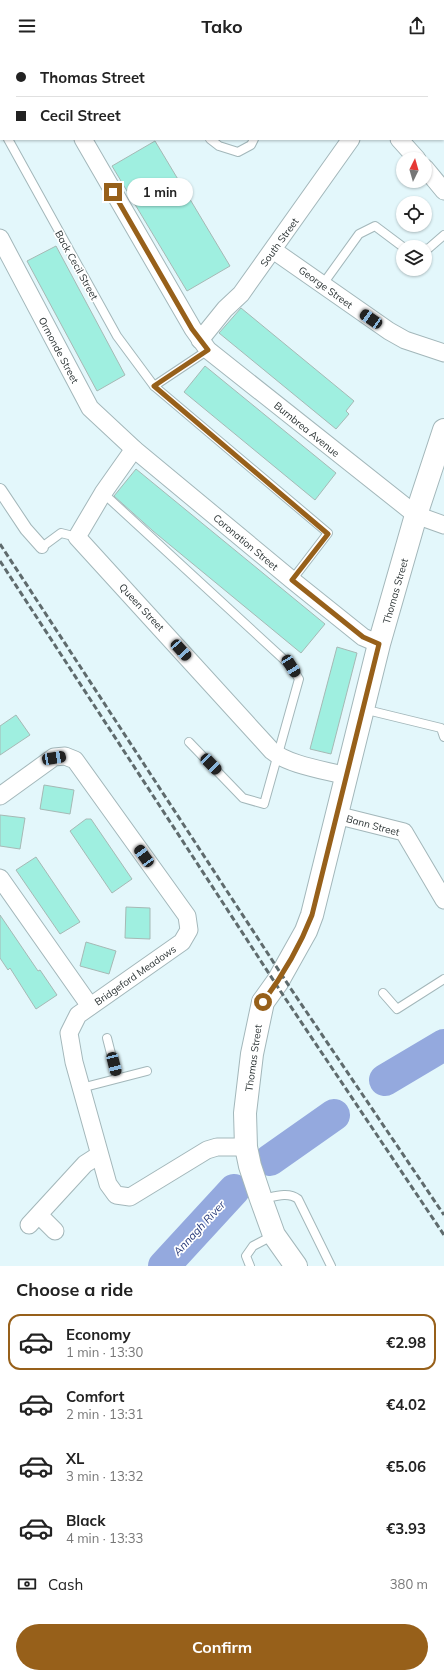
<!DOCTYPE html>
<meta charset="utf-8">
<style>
body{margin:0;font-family:Mulish,sans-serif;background:#f6f6f6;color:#222;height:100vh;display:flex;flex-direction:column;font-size:15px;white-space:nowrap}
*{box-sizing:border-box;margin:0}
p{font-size:13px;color:#767676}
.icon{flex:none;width:22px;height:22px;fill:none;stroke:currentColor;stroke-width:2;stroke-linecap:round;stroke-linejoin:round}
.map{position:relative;height:1214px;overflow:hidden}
.drawer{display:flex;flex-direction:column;background:#fff;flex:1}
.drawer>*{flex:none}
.hud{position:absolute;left:0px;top:0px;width:444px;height:88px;box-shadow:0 1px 3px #0004;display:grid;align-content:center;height:88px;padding:0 16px;background:#fff}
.needle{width:26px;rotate:5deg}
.fabs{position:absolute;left:396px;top:100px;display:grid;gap:8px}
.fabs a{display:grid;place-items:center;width:36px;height:36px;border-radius:50%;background:#fff;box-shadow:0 1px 3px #0004;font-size:20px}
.end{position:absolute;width:18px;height:18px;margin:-9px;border:5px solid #97601a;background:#fff;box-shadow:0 0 0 2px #fff}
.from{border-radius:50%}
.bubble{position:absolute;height:28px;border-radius:14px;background:#fff;box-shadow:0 1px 3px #0004;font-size:13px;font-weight:700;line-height:28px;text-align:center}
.car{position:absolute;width:12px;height:24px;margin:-12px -6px;border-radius:5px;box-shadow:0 0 3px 1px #0007;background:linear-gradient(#222 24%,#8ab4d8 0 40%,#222 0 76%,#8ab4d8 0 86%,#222 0)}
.hud b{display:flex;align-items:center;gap:14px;height:38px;font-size:15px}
.hud b+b{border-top:1px solid #e0e0e0}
.hud i{width:10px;height:10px;background:#222}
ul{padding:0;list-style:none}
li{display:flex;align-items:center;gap:12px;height:56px;margin:0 8px 6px;padding:0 8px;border:2px solid transparent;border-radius:12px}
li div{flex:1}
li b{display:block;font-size:15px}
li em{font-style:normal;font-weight:700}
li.current{border-color:#97601a}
li>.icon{width:36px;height:36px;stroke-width:1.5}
h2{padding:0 16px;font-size:18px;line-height:48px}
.pay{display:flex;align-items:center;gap:10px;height:44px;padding:0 16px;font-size:15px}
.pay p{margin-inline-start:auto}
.button{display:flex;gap:8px;margin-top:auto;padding:8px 16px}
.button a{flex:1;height:46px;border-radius:24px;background:#97601a;color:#fff;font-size:16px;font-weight:700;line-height:46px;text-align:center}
header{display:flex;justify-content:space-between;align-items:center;height:52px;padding:0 16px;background:#fff;font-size:18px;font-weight:700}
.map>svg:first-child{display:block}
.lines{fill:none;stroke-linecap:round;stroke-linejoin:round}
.river{stroke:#94a9de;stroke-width:32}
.building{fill:#9fefe0;stroke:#a6b9b5}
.service-casing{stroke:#a3b7ba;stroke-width:10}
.pedestrian-casing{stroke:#a3b7ba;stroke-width:14}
.minor-casing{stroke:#a3b7ba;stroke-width:19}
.secondary-casing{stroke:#a3b7ba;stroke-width:24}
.service{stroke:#fff;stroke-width:8}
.pedestrian{stroke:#fff;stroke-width:12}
.minor{stroke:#fff;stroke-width:17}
.secondary{stroke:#fff;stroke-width:22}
.rail{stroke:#5f6b6d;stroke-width:3;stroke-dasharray:6 3;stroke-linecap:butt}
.route{stroke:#97601a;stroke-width:5}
.labels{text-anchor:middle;stroke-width:3.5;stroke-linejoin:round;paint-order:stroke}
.street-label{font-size:10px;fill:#2a3233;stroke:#fff}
.water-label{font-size:11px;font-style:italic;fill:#273979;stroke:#fff}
</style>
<header><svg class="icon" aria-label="menu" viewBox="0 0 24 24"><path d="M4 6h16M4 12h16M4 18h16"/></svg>Tako<svg class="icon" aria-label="share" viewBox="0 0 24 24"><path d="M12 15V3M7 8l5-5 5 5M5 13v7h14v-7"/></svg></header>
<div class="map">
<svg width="444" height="1214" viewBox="0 0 444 1214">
<rect width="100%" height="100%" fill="#e3f7fb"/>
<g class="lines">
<!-- river -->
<g class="river">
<path d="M385,1028L444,993"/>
<path d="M270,1108L334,1063"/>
<path d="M164,1214L234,1138"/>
</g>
</g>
<!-- building -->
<g class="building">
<path d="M155,89L230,214L187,239L112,114Z"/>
<path d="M56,194L125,323L97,339L27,209Z"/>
<path d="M241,256L354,349L346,359L349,362L336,377L219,281Z"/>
<path d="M205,314L336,421L315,448L184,340Z"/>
<path d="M136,417L325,572L301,601L153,479L114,444Z"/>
<path d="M337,595L357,601L331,702L310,697Z"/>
<path d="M16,663L30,683L0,703V674Z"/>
<path d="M44,733L74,738L70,762L40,757Z"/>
<path d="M0,763L25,766L20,797L0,794Z"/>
<path d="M86,767H91L132,827L112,841L70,779Z"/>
<path d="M36,805L80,870L60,882L16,818Z"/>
<path d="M126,855L150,856V887L125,886Z"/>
<path d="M0,863L38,919L40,918L57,943L36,957L10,916L8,918L0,906Z"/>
<path d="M86,890L116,899L109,922L80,914Z"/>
</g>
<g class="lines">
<!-- service casing -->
<g class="service-casing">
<g id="service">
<path d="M179,0L180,1"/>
<path d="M0,73L1,75"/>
<path d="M8,87L117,284L154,334"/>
<path d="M210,87L219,94L238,100L251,93L254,87"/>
<path d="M425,197L429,196L444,183"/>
<path d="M323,232L359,182L375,174L403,195"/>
<path d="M208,298L154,334L328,481L292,528"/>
<path d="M103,441L291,614L299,627L264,752L243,746L189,690"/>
<path d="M42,495L61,481L77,485"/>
<path d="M363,657L441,676L444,685"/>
<path d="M383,941L397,957L444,927"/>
<path d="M107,986L117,1025"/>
<path d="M81,1036L147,1019"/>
<path d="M262,1147C273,1145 288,1139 298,1147L331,1214"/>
<path d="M250,1214L246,1204L253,1194L274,1183"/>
</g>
</g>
<!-- pedestrian casing -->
<g class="pedestrian-casing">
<path id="pedestrian" d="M0,438L26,477L42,495"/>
</g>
<!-- minor casing -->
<g class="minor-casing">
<g id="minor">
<path d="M30,0L31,1"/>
<path d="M322,0V1"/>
<path d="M83,87L193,277L208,298L416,463L444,473"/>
<path d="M399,87L417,107"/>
<path d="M425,116L444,139"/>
<path d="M0,186L90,356L134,397L292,528L363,585L379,592"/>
<path d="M273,198L389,279L405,288L444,301"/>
<path d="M200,288L225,257L241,242L351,87"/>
<path d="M134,397L103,441L77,485L272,699C289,713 324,718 346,724"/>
<path d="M0,744L54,705L65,704L75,708L187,864L189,878L182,890L78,963L69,981L74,1010L108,1132L116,1143L130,1145L207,1098L217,1095H246"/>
<path d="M336,763L404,780L444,848"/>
<path d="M0,826L90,954"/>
<path d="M39,1163L55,1179"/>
<path d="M29,1173L85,1112L99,1103"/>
</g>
</g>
<!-- secondary casing -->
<g class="secondary-casing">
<path id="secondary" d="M296,1214L274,1183L261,1147L250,1114L246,1095L245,1061L252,1002L263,950L278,929L306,879L312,863L379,592L416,463L444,378"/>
</g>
<!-- service -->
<use href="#service" class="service"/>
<!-- pedestrian -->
<use href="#pedestrian" class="pedestrian"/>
<!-- minor -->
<use href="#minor" class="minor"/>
<!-- secondary -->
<use href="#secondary" class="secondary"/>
<!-- rail -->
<g class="rail">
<path d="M0,492L291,937L444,1163"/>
<path d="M0,509L283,943L444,1183"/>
</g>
</g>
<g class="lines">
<!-- route -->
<path class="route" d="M113,140L192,277L208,298L154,334L328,482L292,528L363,585L379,592L312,863C300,894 283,923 263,950"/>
</g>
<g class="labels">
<!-- street labels -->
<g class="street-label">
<text transform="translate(279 190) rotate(-54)" y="4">South Street</text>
<text transform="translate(77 213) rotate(61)" y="4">Back Cecil Street</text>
<text transform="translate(326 235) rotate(36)" y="4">George Street</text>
<text transform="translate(59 298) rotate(62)" y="4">Ormonde Street</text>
<text transform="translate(307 377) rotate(39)" y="4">Burnbrea Avenue</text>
<text transform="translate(246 490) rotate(40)" y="4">Coronation Street</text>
<text transform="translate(395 539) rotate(-74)" y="4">Thomas Street</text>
<text transform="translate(142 555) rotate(47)" y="4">Queen Street</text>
<text transform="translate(373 773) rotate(15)" y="4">Bann Street</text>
<text transform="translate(135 923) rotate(-35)" y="4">Bridgeford Meadows</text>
<text transform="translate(253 1006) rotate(-82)" y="4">Thomas Street</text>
</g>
<!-- water labels -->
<g class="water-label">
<text transform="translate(199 1176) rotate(-47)" y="4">Annagh River</text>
</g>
</g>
</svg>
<div class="fabs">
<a><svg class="needle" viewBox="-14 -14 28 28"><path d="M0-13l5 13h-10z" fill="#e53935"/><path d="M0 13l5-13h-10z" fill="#767676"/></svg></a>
<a><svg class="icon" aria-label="locate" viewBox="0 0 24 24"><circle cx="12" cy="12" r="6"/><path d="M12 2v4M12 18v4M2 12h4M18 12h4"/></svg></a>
<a><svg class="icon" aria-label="layers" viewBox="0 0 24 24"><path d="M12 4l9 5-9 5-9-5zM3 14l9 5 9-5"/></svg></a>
</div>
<i class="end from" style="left:263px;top:950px"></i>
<i class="end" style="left:113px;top:140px"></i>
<div class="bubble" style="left:127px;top:126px;width:66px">1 min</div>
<i class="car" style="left:371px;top:267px;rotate:304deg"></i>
<i class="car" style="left:181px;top:598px;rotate:138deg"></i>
<i class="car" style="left:291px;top:614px;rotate:148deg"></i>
<i class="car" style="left:54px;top:706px;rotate:81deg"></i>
<i class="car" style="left:211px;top:712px;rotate:136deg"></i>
<i class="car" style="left:144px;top:804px;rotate:324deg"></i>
<i class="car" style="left:114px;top:1012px;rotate:166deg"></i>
<div class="hud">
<b><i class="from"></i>Thomas Street</b>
<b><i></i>Cecil Street</b>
</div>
</div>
<section class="drawer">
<h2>Choose a ride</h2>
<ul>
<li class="current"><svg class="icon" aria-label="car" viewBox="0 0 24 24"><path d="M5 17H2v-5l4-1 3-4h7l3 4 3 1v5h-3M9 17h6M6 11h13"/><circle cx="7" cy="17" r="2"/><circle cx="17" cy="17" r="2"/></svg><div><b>Economy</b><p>1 min · 13:30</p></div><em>€2.98</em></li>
<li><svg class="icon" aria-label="car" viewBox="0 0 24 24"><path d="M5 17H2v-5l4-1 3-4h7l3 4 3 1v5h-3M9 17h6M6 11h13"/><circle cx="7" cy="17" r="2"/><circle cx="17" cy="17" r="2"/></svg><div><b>Comfort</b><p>2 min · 13:31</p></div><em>€4.02</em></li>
<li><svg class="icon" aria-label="car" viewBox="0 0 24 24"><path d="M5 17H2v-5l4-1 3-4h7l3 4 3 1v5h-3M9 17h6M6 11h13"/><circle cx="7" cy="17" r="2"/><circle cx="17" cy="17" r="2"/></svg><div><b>XL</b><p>3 min · 13:32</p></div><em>€5.06</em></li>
<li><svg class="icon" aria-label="car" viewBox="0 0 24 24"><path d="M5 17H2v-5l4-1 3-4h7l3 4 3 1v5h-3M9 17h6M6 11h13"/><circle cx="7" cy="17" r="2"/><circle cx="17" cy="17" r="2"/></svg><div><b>Black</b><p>4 min · 13:33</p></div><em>€3.93</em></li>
</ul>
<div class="pay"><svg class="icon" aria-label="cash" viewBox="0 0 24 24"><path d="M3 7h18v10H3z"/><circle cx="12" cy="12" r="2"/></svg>Cash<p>380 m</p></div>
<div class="button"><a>Confirm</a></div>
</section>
